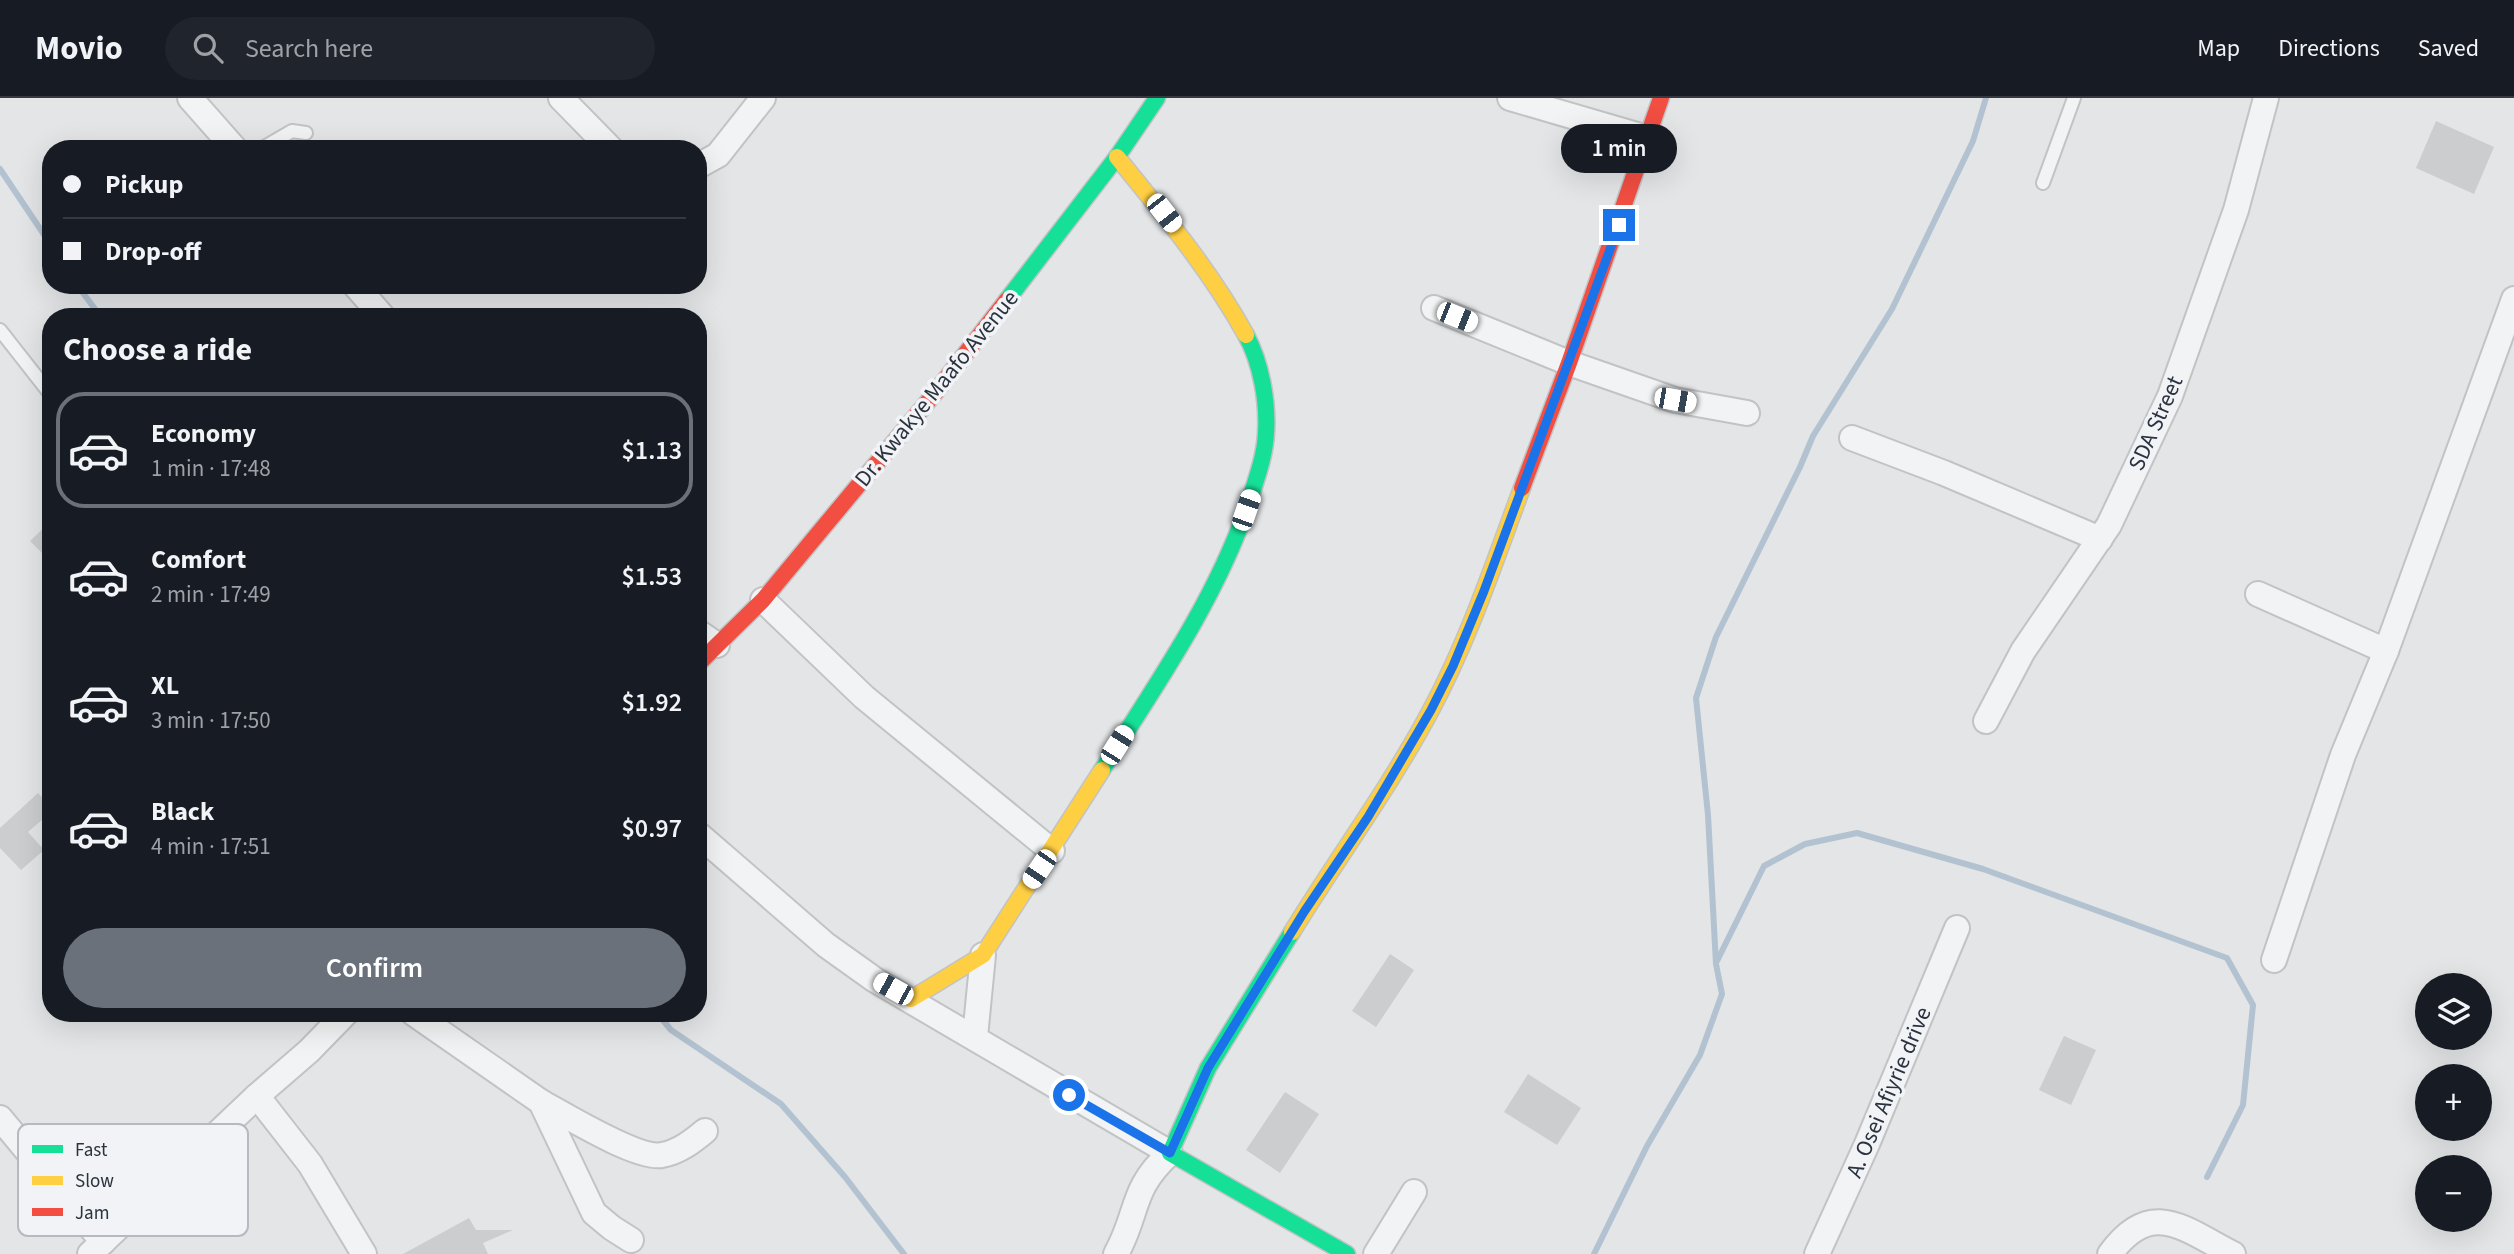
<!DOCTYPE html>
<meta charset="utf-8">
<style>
body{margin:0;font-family:"Source Sans 3",sans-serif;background:#20242c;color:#f1f3f6;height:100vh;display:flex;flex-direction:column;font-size:26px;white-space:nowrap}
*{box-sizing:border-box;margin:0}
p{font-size:23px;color:#9ea1a6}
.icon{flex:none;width:38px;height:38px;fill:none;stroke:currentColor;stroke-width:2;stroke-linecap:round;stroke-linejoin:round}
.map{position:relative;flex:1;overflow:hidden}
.drawer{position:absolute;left:42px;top:210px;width:665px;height:714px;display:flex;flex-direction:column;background:#171b24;border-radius:28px;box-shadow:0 7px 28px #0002}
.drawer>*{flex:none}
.banner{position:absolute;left:42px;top:42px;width:665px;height:154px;border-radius:28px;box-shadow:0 7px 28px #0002;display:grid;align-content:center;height:154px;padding:0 21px;background:#171b24}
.fabs{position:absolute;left:2415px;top:875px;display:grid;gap:14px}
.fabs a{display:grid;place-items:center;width:77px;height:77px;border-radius:50%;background:#171b24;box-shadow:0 7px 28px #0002;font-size:35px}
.end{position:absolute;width:32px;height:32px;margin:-16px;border:9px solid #1a73e8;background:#fff;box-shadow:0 0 0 4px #fff}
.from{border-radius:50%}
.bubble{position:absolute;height:49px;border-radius:24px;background:#171b24;box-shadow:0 7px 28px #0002;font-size:23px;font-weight:600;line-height:49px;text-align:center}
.car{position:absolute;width:21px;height:42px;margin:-21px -10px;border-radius:9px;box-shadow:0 0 5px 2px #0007;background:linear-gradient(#fff 24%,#345 0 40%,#fff 0 76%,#345 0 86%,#fff 0)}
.banner b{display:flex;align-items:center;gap:24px;height:66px;font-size:26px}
.banner b+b{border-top:2px solid #363941}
.banner i{width:18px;height:18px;background:#f1f3f6}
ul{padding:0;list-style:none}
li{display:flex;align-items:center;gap:21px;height:116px;margin:0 14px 10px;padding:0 7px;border:4px solid transparent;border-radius:28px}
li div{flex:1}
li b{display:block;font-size:26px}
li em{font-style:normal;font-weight:600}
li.current{border-color:#6b717a}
li>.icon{width:63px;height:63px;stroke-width:1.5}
h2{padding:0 21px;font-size:32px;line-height:84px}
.cta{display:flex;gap:14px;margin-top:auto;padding:14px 21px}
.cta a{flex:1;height:80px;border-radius:42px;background:#6b717a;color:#fff;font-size:28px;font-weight:600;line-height:80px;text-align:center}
header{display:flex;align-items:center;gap:42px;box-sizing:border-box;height:98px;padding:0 35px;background:#171b24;border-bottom:2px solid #363941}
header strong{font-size:33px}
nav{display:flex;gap:38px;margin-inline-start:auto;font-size:24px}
.search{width:490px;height:63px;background:#20242c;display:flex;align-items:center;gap:18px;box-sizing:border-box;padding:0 24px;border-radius:38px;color:#9ea1a6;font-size:26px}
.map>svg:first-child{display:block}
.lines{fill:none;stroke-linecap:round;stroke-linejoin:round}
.stream{stroke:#b3c2d0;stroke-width:6}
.building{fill:#cbcdcf}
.lane-casing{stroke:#c1c3c5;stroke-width:16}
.street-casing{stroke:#c1c3c5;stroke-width:28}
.fast-casing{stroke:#c1c3c5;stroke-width:19}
.slow-casing{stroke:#c1c3c5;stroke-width:19}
.jam-casing{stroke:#c1c3c5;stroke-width:19}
.lane{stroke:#f2f3f4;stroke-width:12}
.street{stroke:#f2f3f4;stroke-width:24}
.fast{stroke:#16e098;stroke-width:16}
.slow{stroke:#ffcf43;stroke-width:16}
.jam{stroke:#f24e42;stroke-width:16}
.route{stroke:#1a73e8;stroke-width:9}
.labels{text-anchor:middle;stroke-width:7;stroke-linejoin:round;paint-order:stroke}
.street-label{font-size:23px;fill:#2b333f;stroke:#f1f3f6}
.key{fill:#f1f3f6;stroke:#b6b9bf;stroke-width:2}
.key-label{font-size:19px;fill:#2b333f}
</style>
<header>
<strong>Movio</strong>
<div class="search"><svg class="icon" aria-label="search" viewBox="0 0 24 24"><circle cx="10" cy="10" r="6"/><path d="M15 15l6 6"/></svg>Search here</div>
<nav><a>Map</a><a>Directions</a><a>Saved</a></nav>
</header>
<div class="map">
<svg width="2514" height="1156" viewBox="0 0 2514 1156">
<rect width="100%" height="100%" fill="#e3e5e7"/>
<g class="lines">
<!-- stream -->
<g class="stream">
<path d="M0,71L51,147"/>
<path d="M77,187L101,219"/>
<path d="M1717,863L1764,768L1805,746L1857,735L1983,771L2227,860L2253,907L2243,1007L2207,1079"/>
<path d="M657,915L671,932L781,1006L845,1079L904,1156"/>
<path d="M1594,1156L1647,1048L1700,957L1722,896L1716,866L1708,717L1696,600L1716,539L1800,369L1813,338L1892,211L1973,43L1986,0"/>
</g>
</g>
<!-- building -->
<g class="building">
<path d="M2436,23L2494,49L2474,96L2416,70Z"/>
<path d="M51,423V464L30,443Z"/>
<path d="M38,695L51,709V714L28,734L44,752L21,772L0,750V730Z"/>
<path d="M1390,856L1414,872L1376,929L1352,913Z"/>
<path d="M2064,938L2096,952L2071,1007L2039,992Z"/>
<path d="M1528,976L1581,1010L1557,1047L1504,1014Z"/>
<path d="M1285,994L1319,1016L1280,1075L1246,1052Z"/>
<path d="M469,1120L476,1132H513L483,1145L488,1156H403Z"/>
</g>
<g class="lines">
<!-- lane casing -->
<g class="lane-casing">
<g id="lane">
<path d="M261,51L292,33L306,35"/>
<path d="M2043,85L2074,0"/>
<path d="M0,232L51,297"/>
</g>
</g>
<!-- street casing -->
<g class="street-casing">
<g id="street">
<path d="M190,0L235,51"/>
<path d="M561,0L611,51"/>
<path d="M1510,0L1647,40"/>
<path d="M698,68L718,57L763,0"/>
<path d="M355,187L383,219"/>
<path d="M1434,210L1569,265L1675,302L1747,315"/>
<path d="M1852,340L1944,375L2100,441"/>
<path d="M2258,496L2386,553"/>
<path d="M763,502L864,599L1052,753"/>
<path d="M698,534L717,547"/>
<path d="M1986,623L2023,553L2109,427L2170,298L2236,112L2266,0"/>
<path d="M698,736L826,847L875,882L1170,1055C1130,1091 1139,1115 1116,1156"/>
<path d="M2274,862L2343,657L2386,553L2514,201"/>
<path d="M413,915L541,1004L594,1115L612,1130L631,1142"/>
<path d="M975,939L983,857"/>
<path d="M257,998L310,1066L364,1156"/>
<path d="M541,1004C565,1017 638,1062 662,1057C679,1054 693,1043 705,1033"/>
<path d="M0,1020L103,1144"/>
<path d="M90,1156L257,998L309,953L346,915"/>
<path d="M1376,1156L1414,1094"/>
<path d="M1817,1156L1867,1046L1957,830"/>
<path d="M2110,1156C2151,1099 2184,1131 2233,1156"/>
</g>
</g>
<!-- fast casing -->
<g class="fast-casing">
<g id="fast">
<path d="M1007,202L1117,59L1157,0"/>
<path d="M1102,672C1156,587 1215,503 1248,407C1255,385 1265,359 1266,335C1268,303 1261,265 1246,237"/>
<path d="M1292,834L1208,970L1170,1055L1347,1156"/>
</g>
</g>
<!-- slow casing -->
<g class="slow-casing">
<g id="slow">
<path d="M1117,59C1164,117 1210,172 1246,237"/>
<path d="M1292,834C1338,759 1390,689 1431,612C1469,541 1494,465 1522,390"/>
<path d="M911,901L983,857L1102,672"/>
</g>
</g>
<!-- jam casing -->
<g class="jam-casing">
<g id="jam">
<path d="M1522,390L1569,265L1661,0"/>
<path d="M698,566L763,502L935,295L1007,202"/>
</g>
</g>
<!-- lane -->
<use href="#lane" class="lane"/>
<!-- street -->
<use href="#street" class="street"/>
<!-- fast -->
<use href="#fast" class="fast"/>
<!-- slow -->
<use href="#slow" class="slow"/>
<!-- jam -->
<use href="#jam" class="jam"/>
</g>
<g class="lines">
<!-- route -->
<path class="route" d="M1069,997L1170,1055L1208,970L1304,814L1368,719L1431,612L1453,568L1484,493L1619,127"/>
</g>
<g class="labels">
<!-- street labels -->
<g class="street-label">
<text transform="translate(936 290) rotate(-51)" y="8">Dr. Kwakye Maafo Avenue</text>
<text transform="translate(2155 325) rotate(-66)" y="8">SDA Street</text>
<text transform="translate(1888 994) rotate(-67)" y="8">A. Osei Afiyrie drive</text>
</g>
</g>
<!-- legend -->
<rect x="18" y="1026" width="230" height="112" rx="10" class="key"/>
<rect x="32" y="1047" width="31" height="8" fill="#16e098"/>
<rect x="32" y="1078" width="31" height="9" fill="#ffcf43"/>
<rect x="32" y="1110" width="31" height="8" fill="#f24e42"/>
<g class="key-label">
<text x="75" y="1058">Fast</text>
<text x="75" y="1089">Slow</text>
<text x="75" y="1121">Jam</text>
</g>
</svg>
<div class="fabs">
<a><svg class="icon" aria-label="layers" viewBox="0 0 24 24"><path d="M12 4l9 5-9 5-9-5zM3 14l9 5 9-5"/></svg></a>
<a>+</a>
<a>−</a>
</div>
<i class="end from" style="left:1069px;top:997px"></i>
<i class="end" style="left:1619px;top:127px"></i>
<div class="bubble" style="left:1561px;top:26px;width:116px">1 min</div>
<i class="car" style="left:1164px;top:115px;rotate:142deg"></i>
<i class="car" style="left:1457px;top:219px;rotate:112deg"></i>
<i class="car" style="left:1675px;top:302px;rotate:100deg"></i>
<i class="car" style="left:1246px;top:412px;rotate:19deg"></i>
<i class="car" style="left:1117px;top:647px;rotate:32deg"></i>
<i class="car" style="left:1039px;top:771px;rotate:214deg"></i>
<i class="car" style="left:893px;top:891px;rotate:299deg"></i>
<div class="banner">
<b><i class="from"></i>Pickup</b>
<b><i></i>Drop-off</b>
</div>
<section class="drawer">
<h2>Choose a ride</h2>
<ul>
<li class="current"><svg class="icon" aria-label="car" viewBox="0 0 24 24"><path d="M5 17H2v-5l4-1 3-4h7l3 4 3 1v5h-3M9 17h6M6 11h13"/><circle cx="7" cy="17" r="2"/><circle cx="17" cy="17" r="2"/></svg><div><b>Economy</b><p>1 min · 17:48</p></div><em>$1.13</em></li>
<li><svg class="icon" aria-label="car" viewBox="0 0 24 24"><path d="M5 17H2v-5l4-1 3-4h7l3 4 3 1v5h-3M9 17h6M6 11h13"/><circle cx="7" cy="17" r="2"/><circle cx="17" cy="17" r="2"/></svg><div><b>Comfort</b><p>2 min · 17:49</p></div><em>$1.53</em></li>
<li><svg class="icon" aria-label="car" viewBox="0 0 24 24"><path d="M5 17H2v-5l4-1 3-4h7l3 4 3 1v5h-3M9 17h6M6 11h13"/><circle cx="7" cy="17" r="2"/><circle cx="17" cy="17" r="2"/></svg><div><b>XL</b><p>3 min · 17:50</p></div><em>$1.92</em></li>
<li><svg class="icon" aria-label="car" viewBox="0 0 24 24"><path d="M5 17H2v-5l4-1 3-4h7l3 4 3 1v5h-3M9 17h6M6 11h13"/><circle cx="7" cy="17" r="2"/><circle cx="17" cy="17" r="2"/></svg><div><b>Black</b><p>4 min · 17:51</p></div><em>$0.97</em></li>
</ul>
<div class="cta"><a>Confirm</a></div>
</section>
</div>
